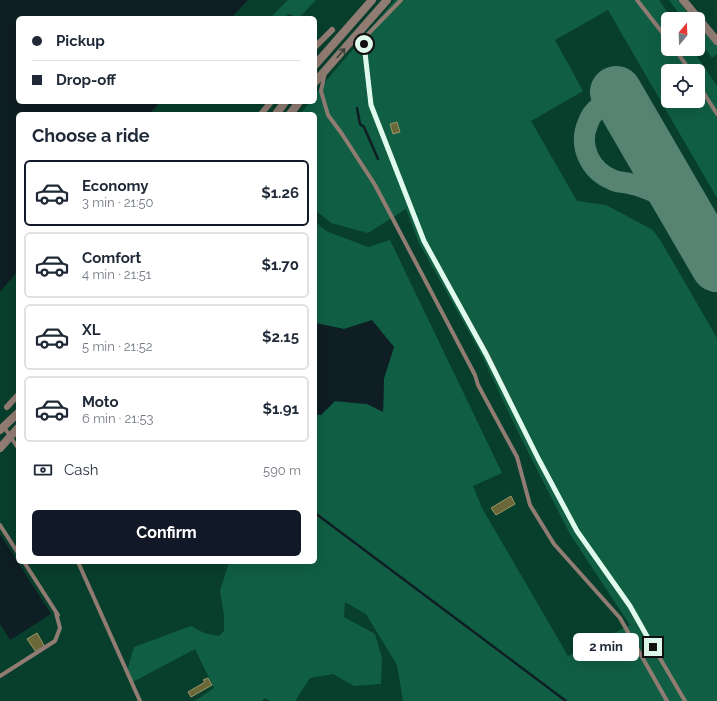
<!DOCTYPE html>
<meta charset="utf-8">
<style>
body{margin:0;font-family:Raleway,sans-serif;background:#f6f6f7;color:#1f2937;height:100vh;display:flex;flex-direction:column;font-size:15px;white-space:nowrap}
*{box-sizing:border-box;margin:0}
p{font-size:13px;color:#747a83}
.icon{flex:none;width:22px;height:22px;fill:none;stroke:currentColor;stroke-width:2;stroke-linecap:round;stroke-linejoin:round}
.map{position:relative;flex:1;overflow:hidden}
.details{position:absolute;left:16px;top:112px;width:301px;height:452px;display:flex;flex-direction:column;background:#fff;border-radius:6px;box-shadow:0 4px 16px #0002}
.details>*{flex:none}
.banner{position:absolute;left:16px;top:16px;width:301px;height:88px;border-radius:6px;box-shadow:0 4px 16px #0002;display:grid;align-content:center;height:88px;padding:0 16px;background:#fff}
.needle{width:26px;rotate:19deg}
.controls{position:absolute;left:661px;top:12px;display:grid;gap:8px}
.controls a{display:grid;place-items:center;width:44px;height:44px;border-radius:6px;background:#fff;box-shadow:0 4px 16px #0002;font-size:20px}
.end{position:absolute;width:18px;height:18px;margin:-9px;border:5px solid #dffaed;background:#111;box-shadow:0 0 0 2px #111}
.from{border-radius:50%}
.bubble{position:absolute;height:28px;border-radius:6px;background:#fff;box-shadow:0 4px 16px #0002;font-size:13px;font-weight:700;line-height:28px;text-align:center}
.banner b{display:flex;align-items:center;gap:14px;height:38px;font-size:15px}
.banner b+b{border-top:1px solid #e0e1e3}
.banner i{width:10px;height:10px;background:#1f2937}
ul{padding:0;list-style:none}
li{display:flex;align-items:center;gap:12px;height:66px;margin:0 8px 6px;padding:0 8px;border:2px solid #e0e1e3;border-radius:6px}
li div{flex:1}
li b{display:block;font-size:15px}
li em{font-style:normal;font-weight:700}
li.selected{border-color:#111827}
li>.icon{width:36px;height:36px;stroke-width:1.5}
h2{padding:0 16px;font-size:18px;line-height:48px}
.pay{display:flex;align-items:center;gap:10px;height:44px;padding:0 16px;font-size:15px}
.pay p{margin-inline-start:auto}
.primary-button{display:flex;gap:8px;margin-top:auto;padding:8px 16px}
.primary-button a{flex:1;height:46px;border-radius:6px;background:#111827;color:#fff;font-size:16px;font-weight:700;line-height:46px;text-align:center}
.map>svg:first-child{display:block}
.green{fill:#105f44;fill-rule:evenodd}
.water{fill:#0f1e24}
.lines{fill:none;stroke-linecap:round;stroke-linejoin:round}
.stream{stroke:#0f1e24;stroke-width:2.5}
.taxiway{stroke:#568372;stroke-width:21}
.runway{stroke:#568372;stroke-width:52}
.building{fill:#6a6739;stroke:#9a9668}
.service{stroke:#917c73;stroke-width:4}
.pedestrian{stroke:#917c73;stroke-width:6}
.minor{stroke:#917c73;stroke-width:8}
.tertiary{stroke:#917c73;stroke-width:8}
.oneway{stroke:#3b4138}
.route{stroke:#dffaed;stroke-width:5}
</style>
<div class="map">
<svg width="717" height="701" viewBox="0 0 717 701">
<rect width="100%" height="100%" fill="#083f2c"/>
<!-- green -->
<g class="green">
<path d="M288,0H316L299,18L289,14L283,18H270Z"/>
<path d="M395,0H659L672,19H668V49H692L717,86V198L608,10L555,40L583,91L531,121L577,201L606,205L653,230L662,243L717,338V701H403L397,665L366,614L345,602L344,617L375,634L382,658L381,684L354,686L333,674L310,678L295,701H271L264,698L262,701H195L214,688L195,649L131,683L127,672L134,647L191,626L204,633L219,636L224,631V615L220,591L229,562H315V414L321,415L334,401L367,404L383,411L384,378L394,347L372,321L344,329L315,323V221L326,231L368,247L390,240L502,473L473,486L482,508L568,656L630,625L570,534L522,440L479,350L419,243L406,209L368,233L331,223L315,210V114H300L310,102H315V95L326,81ZM668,71H698V101H668Z"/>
<path d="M669,0H678L692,19H683Z"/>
<path d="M698,26L717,45V54L712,58L698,39Z"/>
</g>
<!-- water -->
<g class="water">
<path d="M0,0H248L231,18H18V102H160L150,114H18V271L0,292Z"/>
<path d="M372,320L394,347L384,378L383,412L367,404L335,401L321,415L315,414V323L344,329Z"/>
<path d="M0,534L51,614L10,640L0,624Z"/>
</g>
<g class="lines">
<!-- stream -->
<g class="stream">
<path d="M357,108L360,124L364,127L378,159"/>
<path d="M315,513L566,701"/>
</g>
<!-- taxiway -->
<path class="taxiway" d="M696,230C692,224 689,214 683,209C674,200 644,186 631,184C625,182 619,183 613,180C590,171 578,146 588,123C596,101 616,99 636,97L666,151L699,236"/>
<!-- runway -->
<path class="runway" d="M616,92L717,266"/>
</g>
<!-- building -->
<g class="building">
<path d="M397,122L400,132L393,134L390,124Z"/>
<path d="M511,496L515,504L496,515L491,508Z"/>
<path d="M37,633L45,647L36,652L27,639Z"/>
<path d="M208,678L212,685L191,697L188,692L205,682L203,680Z"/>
</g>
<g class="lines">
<!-- service -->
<g class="service">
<path d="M401,0L368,34L364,44L365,54L371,105L424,241L487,354L538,458L577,531L630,607L685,701"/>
<path d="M637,0L668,40"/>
<path d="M675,49L690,71"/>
<path d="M325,72L321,91L328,115L342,134L375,185L475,375L478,385L517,457L530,505L554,544L620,618L667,701"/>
<path d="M698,84L717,114"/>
<path d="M4,427L18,448"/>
<path d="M0,525L18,553"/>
<path d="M78,562L140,701"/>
<path d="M0,676L55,641L60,628L56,613L58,615L24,562"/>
</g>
<!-- pedestrian -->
<g class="pedestrian">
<path d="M315,47L332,30"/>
<path d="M261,114L271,102"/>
<path d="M7,407L18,395"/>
</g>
<!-- minor -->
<path class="minor" d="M683,0L717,41"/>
<!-- tertiary -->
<g class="tertiary">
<path d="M315,65L372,0"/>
<path d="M315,82L387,0"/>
<path d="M276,114L285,102"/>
<path d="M290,114L299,102"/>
<path d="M0,430L18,413"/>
<path d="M0,448L18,428"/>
</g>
</g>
<!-- one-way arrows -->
<defs><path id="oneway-shaft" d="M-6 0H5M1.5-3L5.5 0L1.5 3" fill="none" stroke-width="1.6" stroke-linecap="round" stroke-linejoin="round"/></defs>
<use class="oneway" href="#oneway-shaft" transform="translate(341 53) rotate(-49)"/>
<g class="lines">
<!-- route -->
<path class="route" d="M364,44L371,105L424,241L486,354L538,458L577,531L630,606L653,647"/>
</g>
</svg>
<div class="controls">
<a><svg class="needle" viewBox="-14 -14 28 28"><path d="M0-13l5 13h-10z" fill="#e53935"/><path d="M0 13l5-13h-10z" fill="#747a83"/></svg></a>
<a><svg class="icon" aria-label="locate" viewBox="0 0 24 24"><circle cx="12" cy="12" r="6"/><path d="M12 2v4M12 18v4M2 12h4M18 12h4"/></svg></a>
</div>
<i class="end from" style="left:364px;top:44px"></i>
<i class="end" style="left:653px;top:647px"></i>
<div class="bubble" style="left:573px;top:633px;width:66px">2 min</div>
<div class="banner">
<b><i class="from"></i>Pickup</b>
<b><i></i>Drop-off</b>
</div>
<section class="details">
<h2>Choose a ride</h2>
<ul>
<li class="selected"><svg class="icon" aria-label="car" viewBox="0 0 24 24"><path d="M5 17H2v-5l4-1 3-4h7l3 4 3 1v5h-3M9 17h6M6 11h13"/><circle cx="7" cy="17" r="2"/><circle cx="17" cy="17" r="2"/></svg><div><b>Economy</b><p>3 min · 21:50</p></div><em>$1.26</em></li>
<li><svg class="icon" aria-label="car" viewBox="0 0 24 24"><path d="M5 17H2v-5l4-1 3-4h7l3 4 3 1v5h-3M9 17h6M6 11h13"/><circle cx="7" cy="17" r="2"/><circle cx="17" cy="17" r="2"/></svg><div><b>Comfort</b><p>4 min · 21:51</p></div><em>$1.70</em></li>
<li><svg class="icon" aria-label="car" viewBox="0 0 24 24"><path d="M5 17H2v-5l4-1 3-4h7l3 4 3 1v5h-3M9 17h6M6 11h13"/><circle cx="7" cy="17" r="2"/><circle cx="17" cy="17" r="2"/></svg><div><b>XL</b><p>5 min · 21:52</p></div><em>$2.15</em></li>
<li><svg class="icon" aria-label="car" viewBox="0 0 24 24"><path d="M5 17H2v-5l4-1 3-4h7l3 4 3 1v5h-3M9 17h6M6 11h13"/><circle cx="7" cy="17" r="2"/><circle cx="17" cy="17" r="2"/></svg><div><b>Moto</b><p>6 min · 21:53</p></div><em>$1.91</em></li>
</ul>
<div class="pay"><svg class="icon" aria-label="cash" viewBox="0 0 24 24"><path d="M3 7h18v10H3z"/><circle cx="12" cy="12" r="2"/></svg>Cash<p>590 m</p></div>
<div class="primary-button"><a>Confirm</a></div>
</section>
</div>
